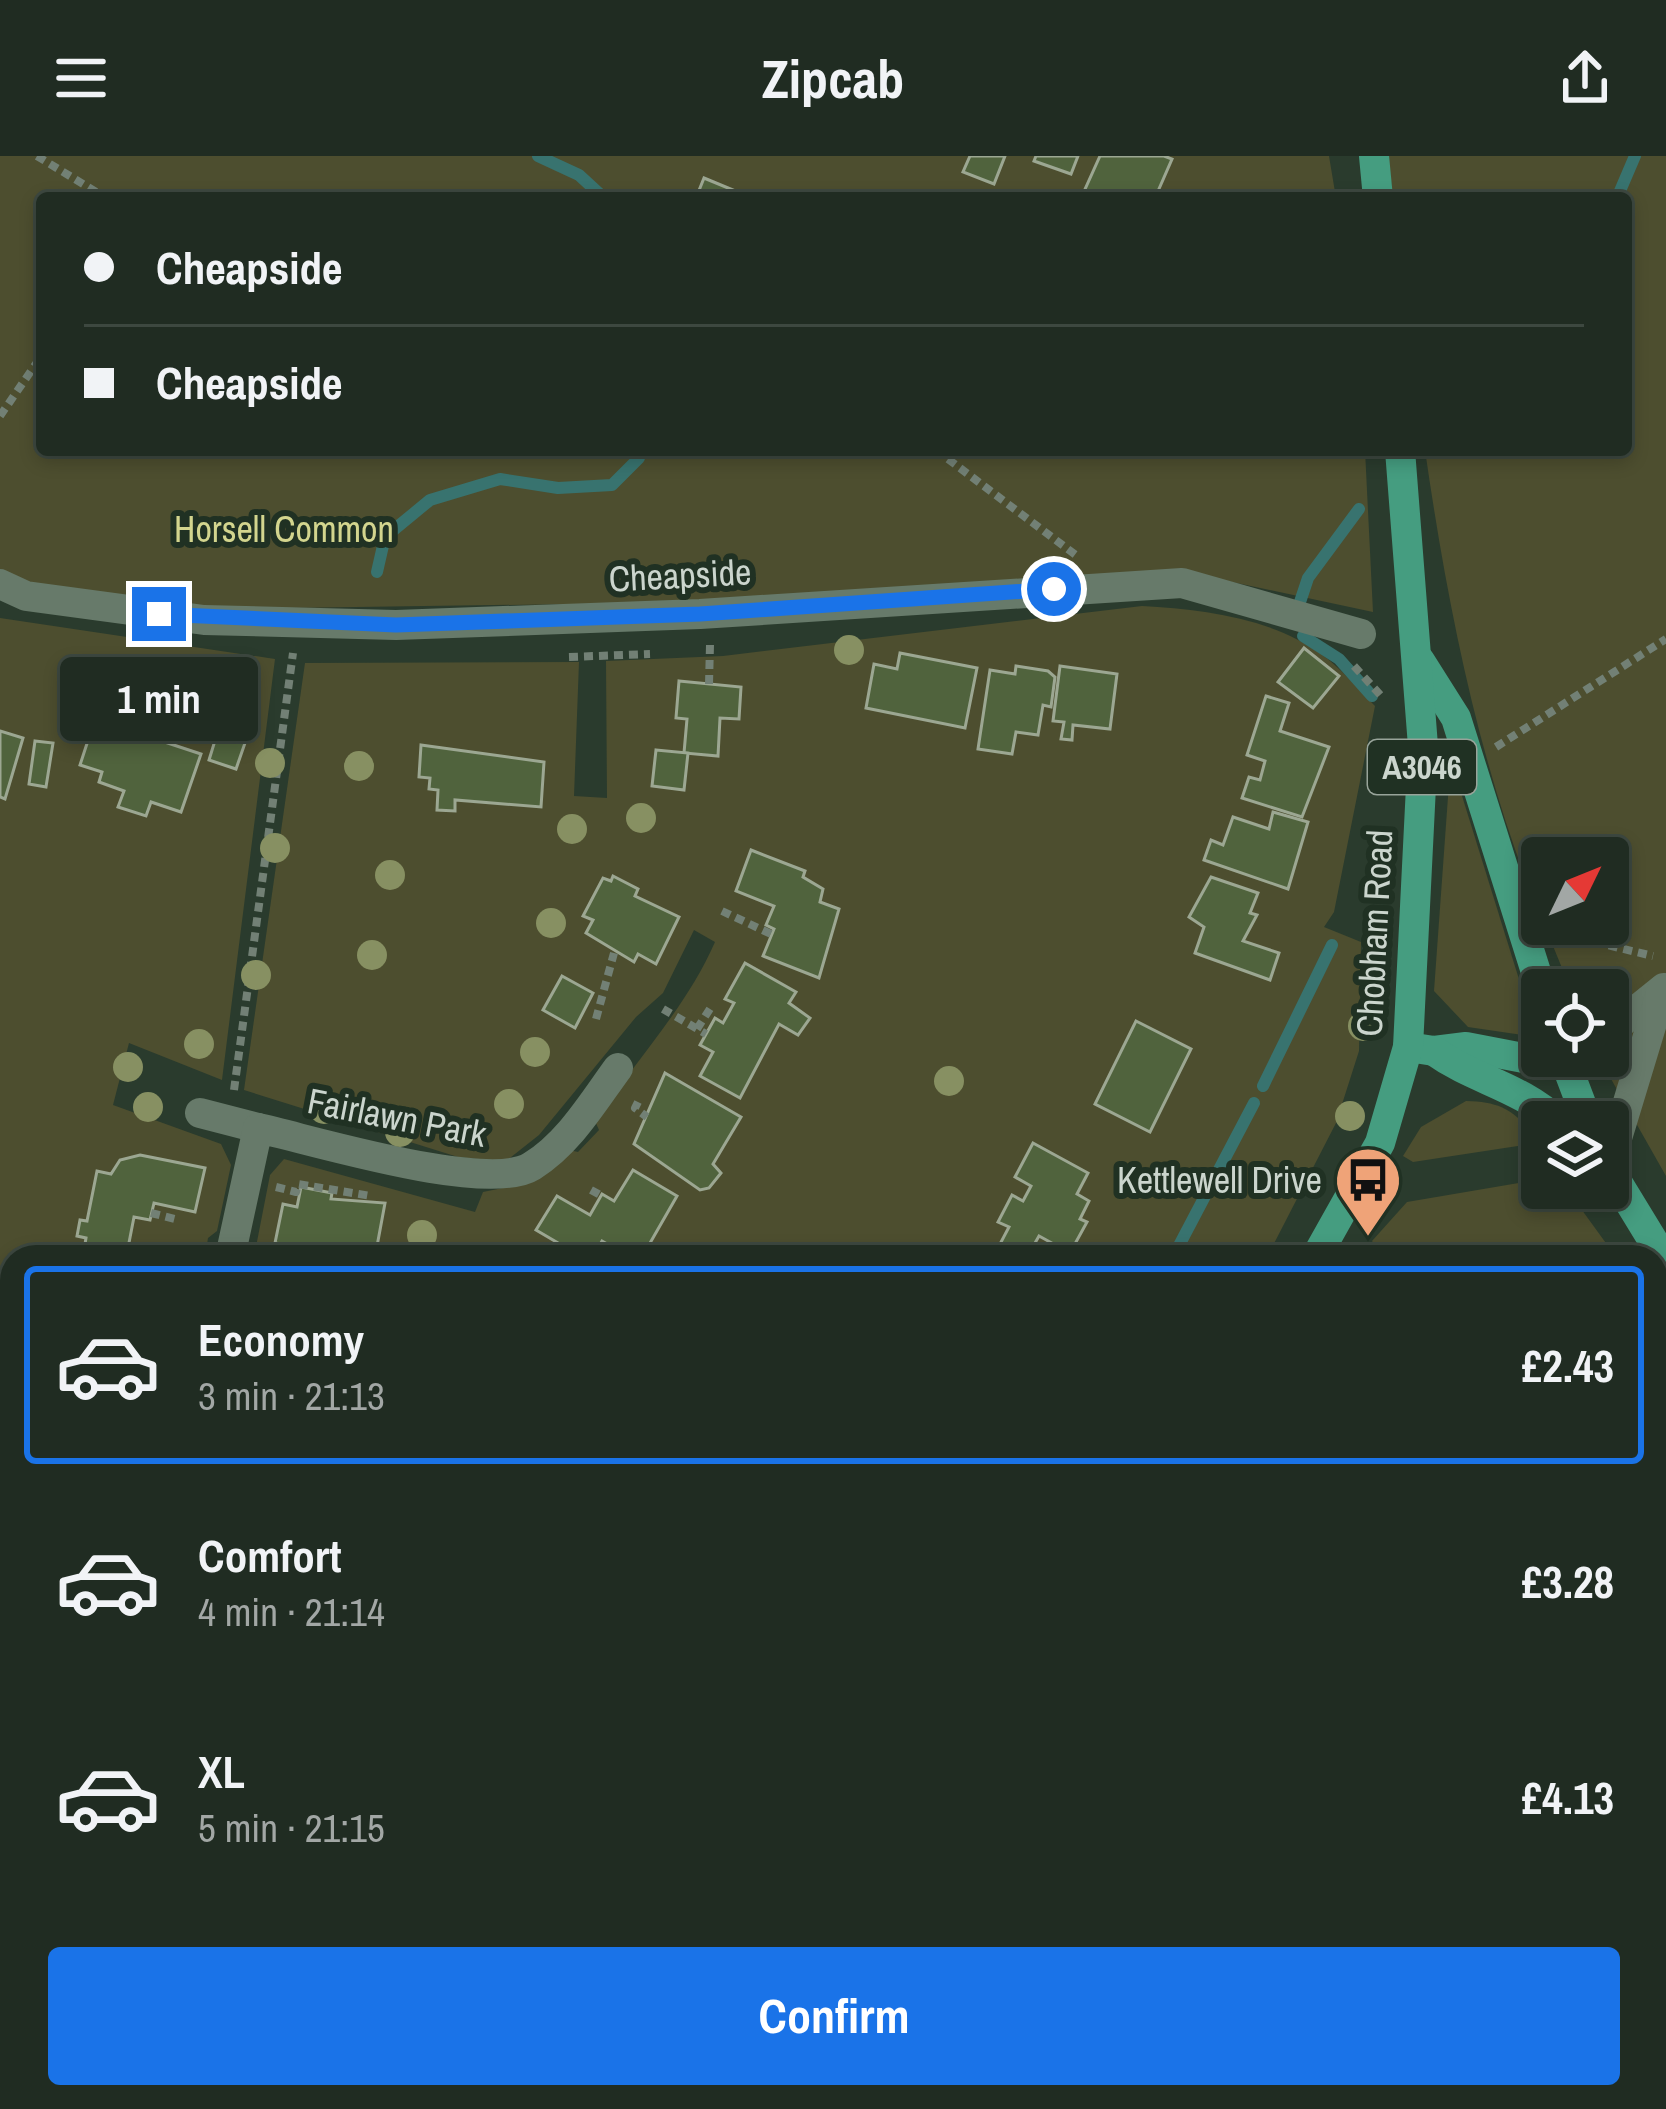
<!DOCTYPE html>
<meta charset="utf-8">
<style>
body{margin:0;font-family:"Archivo Narrow",sans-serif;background:#2d382f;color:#f1f3f6;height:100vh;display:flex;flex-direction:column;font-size:45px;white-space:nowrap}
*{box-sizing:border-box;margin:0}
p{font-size:39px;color:#a2a7a5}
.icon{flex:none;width:66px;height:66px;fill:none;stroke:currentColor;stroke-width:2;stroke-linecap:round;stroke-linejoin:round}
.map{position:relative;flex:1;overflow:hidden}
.side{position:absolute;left:0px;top:1089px;width:1668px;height:864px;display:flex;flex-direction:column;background:#202c22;border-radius:36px 36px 0 0;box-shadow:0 6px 18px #0003,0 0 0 3px #3d4840}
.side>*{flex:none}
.banner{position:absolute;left:36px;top:36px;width:1596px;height:264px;border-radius:12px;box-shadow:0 6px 18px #0003,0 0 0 3px #3d4840;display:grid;align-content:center;height:264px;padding:0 48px;background:#202c22}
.needle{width:78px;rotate:47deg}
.tools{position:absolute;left:1521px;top:681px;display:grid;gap:24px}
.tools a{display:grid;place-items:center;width:108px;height:108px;border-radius:12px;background:#202c22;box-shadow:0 6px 18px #0003,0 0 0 3px #3d4840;font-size:60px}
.end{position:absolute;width:54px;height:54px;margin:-27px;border:15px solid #1a73e8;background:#fff;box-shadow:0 0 0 6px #fff}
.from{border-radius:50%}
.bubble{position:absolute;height:84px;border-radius:12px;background:#202c22;box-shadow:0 6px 18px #0003,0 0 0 3px #3d4840;font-size:39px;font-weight:700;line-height:84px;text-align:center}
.banner b{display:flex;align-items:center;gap:42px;height:114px;font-size:45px}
.banner b+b{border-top:3px solid #3d4840}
.banner i{width:30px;height:30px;background:#f1f3f6}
ul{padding:21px 0 0;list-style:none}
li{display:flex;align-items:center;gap:36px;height:198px;margin:0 24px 18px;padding:0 24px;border:6px solid transparent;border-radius:12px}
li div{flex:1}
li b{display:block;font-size:45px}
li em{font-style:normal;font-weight:700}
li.current{border-color:#1a73e8}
li>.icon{width:108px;height:108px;stroke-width:1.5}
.button{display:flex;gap:24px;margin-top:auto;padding:24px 48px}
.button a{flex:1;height:138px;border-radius:12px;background:#1a73e8;color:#fff;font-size:48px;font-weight:700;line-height:138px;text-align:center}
header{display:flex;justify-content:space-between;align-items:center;height:156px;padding:0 48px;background:#202c22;font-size:54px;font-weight:700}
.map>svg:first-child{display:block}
.green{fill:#4d4e2f}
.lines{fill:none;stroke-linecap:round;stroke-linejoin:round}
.stream{stroke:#38736f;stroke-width:12}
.building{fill:#50633d;stroke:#9ca792;stroke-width:3}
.path{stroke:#728075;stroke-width:8;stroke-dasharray:9 6;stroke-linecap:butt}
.minor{stroke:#677a6a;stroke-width:30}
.major{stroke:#459d80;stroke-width:30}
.tree{fill:#879062}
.route{stroke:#1a73e8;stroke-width:15}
.labels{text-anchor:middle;stroke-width:12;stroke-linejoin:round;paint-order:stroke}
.shield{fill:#203123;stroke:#98a49a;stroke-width:3}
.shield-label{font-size:33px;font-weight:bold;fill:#cbd5cd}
.park-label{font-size:36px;fill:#d3d58e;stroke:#203123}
.street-label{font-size:36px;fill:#cbd5cd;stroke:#203123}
.poi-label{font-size:36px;fill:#cbd5cd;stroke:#203123;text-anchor:end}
</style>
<header><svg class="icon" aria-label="menu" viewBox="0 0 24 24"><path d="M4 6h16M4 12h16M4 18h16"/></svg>Zipcab<svg class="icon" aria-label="share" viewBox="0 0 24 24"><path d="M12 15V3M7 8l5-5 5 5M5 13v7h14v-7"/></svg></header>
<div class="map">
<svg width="1666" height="1953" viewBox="0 0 1666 1953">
<rect width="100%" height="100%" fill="#2a3b2d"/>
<!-- green -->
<g class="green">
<path d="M0,0H1329L1336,42H42V294H1365L1373,456L1199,419L715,446L213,453L31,430L0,416Z"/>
<path d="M1388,0H1666V1020L1598,900H1608V834H1571L1544,768H1608V702H1542V764C1480,615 1448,453 1425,294H1626V42H1393Z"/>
<path d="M1142,450C1201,453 1272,462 1321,498C1341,512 1358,533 1375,550L1334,756L1324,771L1361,786L1359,895L1336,967L1267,1101H254L270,1019L284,1003L475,1056L483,1036L523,1028L569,994L578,996L599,974L595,965C636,904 686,852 715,786L694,774L663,837L636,861L539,979L505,1006L458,1001L244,934L305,507L579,506L574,640L607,642L606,505L723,500Z"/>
<path d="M0,462L275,503L222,924L129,887L113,949L221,988L231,1009L217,1075L208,1082L205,1101H12V1941H134L159,1953H0Z"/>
<path d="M1449,627H1458L1537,881L1468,871L1434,835Z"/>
<path d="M1466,945C1504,946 1517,956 1538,987L1413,1006L1403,1000L1421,971Z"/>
<path d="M1542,1023V1032H1566L1616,1101H1384L1372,1085L1407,1046Z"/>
<path d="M1656,1168L1666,1182V1598L1656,1599Z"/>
<path d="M1666,1692V1854L1656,1846V1703Z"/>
<path d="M399,1941H784L778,1953H393Z"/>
<path d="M890,1941H1139L1151,1953H883Z"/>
<path d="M1209,1941H1502L1517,1953H1203Z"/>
</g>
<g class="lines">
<!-- stream -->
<g class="stream">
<path d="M538,0L579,19L604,42"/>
<path d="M1617,42L1635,0"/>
<path d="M377,416L385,381L430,344L500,323L558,332L612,329L639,302V294"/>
<path d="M1299,449L1308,422L1359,353"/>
<path d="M1303,480L1339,503L1372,540"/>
<path d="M1263,930L1332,789"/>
<path d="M1173,1101L1254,947"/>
</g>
</g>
<!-- building -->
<g class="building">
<path d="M970,0H1005L994,28L963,16Z"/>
<path d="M1036,0H1078L1071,18L1034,5Z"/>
<path d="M1100,0H1164L1172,3L1155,42H1087L1082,40Z"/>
<path d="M704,22L750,41V42H696Z"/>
<path d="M1304,492L1339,520L1313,552L1278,526Z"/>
<path d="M900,497L977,512L965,572L866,552L874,508L897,513Z"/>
<path d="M1016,510L1048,515L1055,521L1051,551L1043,549L1038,579L1016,576L1012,598L978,593L990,514L1015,518Z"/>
<path d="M1060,510L1117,518L1110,573L1073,569L1072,584L1061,583L1064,566L1053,565Z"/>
<path d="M679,525L741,531L739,563L720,562L718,600L684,597L687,563L676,562Z"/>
<path d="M1266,540L1289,547L1280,575L1329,591L1302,661L1242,642L1249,621L1260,624L1265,605L1247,599Z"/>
<path d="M95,563L201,598L181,656L151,646L146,660L118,651L124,635L99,626L102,616L80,609Z"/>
<path d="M0,575L23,582L5,643L0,641Z"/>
<path d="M217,578L245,587L236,613L209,604Z"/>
<path d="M35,585L53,587L46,631L29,628Z"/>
<path d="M421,589L544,606L541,651L455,644V655L437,654L438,634L429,633L430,622L419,621Z"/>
<path d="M656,594L688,597L684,634L652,630Z"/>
<path d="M1273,656L1308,666L1288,733L1204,704L1211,684L1223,689L1233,661L1269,673Z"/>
<path d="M751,694L805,715L803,721L823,733L820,746L839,753L819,822L763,800L774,773L766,769L774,750L736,735Z"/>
<path d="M613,720L638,733L635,740L679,761L656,808L638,798L634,806L586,777L593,764L583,760L603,722L611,725Z"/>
<path d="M1211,721L1258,737L1250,757L1257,759L1243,785L1279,797L1270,824L1195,797L1204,771L1189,761Z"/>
<path d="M745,807L796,836L789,847L810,862L798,879L779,868L740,942L700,920L713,896L700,889L715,862L723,867L734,847L725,843Z"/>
<path d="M562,820L593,837L575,872L543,854Z"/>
<path d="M1136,865L1191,893L1150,976L1095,948Z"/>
<path d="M665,917L741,961L713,1008L721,1017L709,1032L700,1034L634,988Z"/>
<path d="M1033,987L1088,1017L1077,1038L1089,1045L1080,1063L1087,1066L1070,1097L1039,1080L1027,1101L1000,1088L1009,1071L998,1066L1012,1039L1023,1045L1031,1030L1015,1021Z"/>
<path d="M140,999L205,1012L195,1056L154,1047L150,1064L134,1061L127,1097L85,1088L86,1082L77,1080L80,1064L87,1065L97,1015L111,1018L120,1004Z"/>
<path d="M633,1014L677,1040L642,1101H630L602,1085L593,1101H582L536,1074L557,1040L590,1059L602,1038L614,1045Z"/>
<path d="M301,1031L332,1037L331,1043L385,1047L375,1101L275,1087L283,1048L297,1051Z"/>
<path d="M10,1446H12V1578L0,1574V1502L5,1485L0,1476Z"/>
<path d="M1666,1466V1528L1656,1540V1478Z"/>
<path d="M0,1592L12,1594L10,1671L0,1670Z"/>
<path d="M1656,1860L1666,1868V1953H1610L1595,1941H1656Z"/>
<path d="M12,1933V1941H72V1953H0V1944Z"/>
<path d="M413,1941H453L459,1947L453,1953H417L409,1945Z"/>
<path d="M606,1941H688L701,1953H595Z"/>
<path d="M1278,1941H1349L1348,1953L1278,1952Z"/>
</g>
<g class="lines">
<!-- path -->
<g class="path">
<path d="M37,0L106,42"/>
<path d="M0,260L42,199"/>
<path d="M936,294L1077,400"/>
<path d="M569,501L650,498"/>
<path d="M1354,510L1384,543"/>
<path d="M709,528L710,489"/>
<path d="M1496,591L1666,483"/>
<path d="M722,755L771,778"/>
<path d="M1565,779L1653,800"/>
<path d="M663,853L706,878"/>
<path d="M596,863L614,797"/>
<path d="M697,873L713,848"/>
<path d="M234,934L293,497"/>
<path d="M638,946L635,952L647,961"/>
<path d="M276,1031L296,1036L298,1028L371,1040"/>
<path d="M591,1034L602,1040"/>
<path d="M151,1057L175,1063"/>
<path d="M0,1898L3,1905"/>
<path d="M87,1941L98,1953"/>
<path d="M250,1941L285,1953"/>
<path d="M1146,1941L1157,1953"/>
<path d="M337,1953L343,1941"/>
<path d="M382,1953L386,1941"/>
<path d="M1199,1953L1207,1941"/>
</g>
<!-- minor -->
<g class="minor">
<path d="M0,428L26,440L204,464L396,469L700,458L1182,427L1361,478"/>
<path d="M1608,877L1664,832"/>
<path d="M200,957L258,972"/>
<path d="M1608,1012L1662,834"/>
<path d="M230,1101L258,972C313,984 488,1038 532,1010C569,987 593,946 618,912"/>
<path d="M1656,1650L1666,1639"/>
<path d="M165,1941L197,1953"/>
<path d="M1578,1941L1593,1953"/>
</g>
<!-- major -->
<g class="major">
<path d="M1374,0L1378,42"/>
<path d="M1420,505L1456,562L1542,835"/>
<path d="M1408,891L1434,895L1466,891L1566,910"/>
<path d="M1434,895C1476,925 1518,929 1558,966"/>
<path d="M1563,900L1588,966"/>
<path d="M1608,1011L1666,1106"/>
<path d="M1316,1101L1380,987L1408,891L1423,590L1400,294"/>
<path d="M834,1953L840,1941"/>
</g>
</g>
<!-- trees -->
<g class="tree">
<circle cx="849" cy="494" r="15"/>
<circle cx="270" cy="607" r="15"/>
<circle cx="359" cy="610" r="15"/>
<circle cx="641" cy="662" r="15"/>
<circle cx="572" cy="673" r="15"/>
<circle cx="275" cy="692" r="15"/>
<circle cx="390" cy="719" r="15"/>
<circle cx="551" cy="767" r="15"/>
<circle cx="372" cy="799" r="15"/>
<circle cx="1375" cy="810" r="15"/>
<circle cx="256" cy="819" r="15"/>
<circle cx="1363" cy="870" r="15"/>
<circle cx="199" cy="888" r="15"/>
<circle cx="535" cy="896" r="15"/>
<circle cx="128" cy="911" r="15"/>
<circle cx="949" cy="925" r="15"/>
<circle cx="509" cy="948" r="15"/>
<circle cx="148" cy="951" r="15"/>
<circle cx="324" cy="953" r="15"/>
<circle cx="1350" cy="960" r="15"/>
<circle cx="400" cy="976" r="15"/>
<circle cx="422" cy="1079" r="15"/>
</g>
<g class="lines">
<!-- route -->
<path class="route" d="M159,458L396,469L700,458L1054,433"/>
</g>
<!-- icons -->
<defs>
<g id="bus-pin" transform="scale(3.45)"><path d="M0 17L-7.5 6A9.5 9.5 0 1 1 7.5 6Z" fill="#efa378" stroke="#203123"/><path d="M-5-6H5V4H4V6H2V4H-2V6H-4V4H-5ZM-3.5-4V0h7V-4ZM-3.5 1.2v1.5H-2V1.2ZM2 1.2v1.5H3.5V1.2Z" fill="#111"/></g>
</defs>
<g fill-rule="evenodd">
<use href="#bus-pin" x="1368" y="1024"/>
</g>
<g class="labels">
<!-- shield labels -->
<rect class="shield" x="1368" y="584" width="108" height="54" rx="9"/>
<g class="shield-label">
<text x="1422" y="623">A3046</text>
</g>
<!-- park labels -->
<g class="park-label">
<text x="284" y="386">Horsell Common</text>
</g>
<!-- street labels -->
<g class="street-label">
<text transform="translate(680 419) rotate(-3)" y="13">Cheapside</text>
<text transform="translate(1374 777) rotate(-87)" y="13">Chobham Road</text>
<text transform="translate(397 961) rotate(11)" y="13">Fairlawn Park</text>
</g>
<!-- poi labels -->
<g class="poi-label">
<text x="1322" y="1037">Kettlewell Drive</text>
</g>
</g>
</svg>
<div class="tools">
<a><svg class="needle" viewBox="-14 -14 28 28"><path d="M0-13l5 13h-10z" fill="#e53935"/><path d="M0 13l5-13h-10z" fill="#a2a7a5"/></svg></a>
<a><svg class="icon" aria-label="locate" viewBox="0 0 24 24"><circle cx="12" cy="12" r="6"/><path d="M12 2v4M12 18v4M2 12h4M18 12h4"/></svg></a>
<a><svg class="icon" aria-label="layers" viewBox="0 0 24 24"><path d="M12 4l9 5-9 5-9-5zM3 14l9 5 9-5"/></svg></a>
</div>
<i class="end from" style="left:1054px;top:433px"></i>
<i class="end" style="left:159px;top:458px"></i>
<div class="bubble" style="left:60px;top:501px;width:198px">1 min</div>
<div class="banner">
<b><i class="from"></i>Cheapside</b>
<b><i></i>Cheapside</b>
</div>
<section class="side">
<ul>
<li class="current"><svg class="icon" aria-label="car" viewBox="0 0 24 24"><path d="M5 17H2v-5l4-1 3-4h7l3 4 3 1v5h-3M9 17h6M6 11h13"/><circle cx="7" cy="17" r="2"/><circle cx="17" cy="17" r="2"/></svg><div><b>Economy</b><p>3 min · 21:13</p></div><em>£2.43</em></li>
<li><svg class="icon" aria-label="car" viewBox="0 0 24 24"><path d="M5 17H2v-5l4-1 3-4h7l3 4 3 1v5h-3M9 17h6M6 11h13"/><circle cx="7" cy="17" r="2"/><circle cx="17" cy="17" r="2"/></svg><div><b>Comfort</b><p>4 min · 21:14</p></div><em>£3.28</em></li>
<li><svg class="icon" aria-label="car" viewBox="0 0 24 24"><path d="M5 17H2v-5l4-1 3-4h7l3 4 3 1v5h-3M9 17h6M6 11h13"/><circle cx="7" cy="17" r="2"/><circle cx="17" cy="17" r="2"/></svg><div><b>XL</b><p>5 min · 21:15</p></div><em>£4.13</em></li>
</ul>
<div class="button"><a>Confirm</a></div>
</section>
</div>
